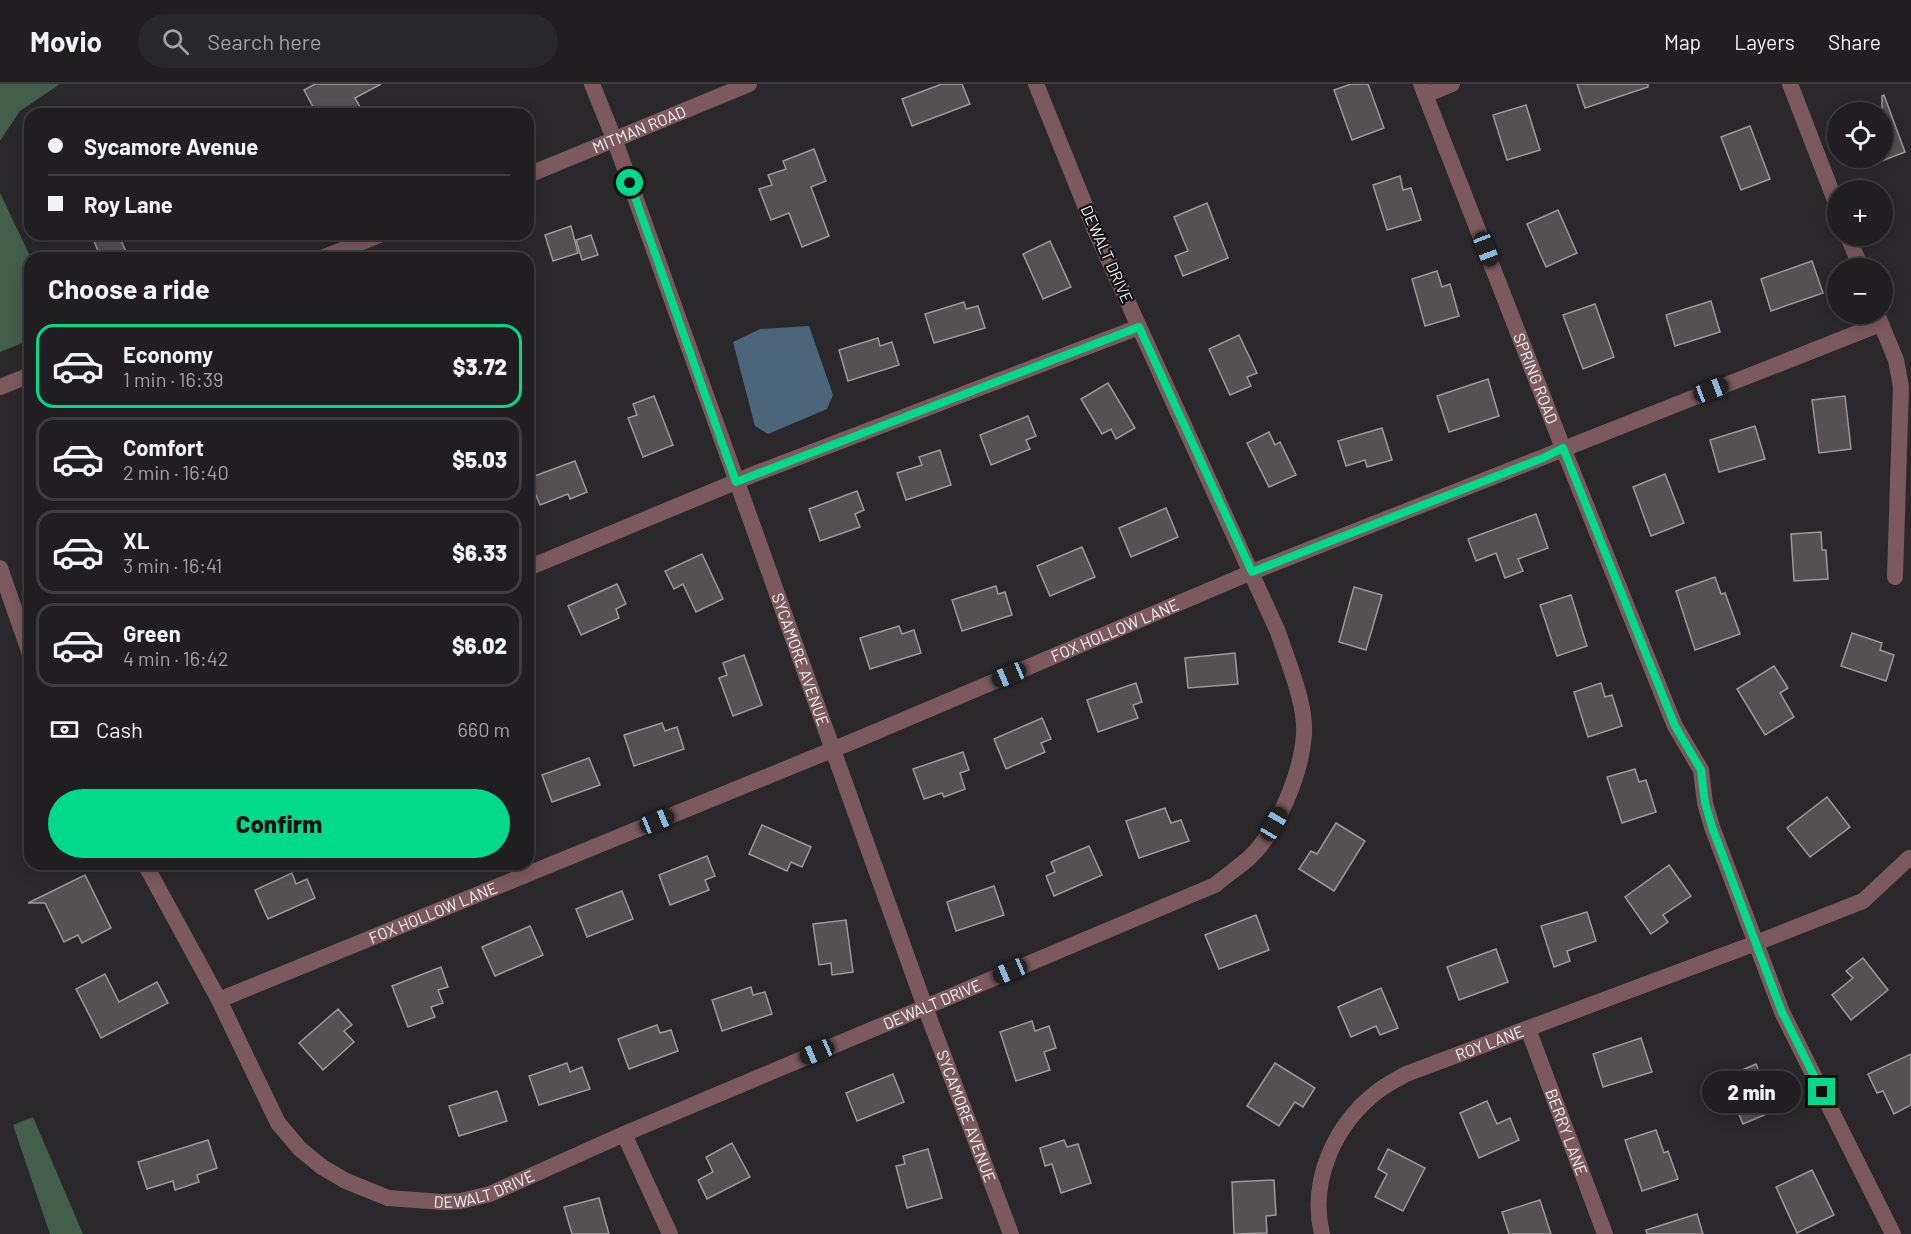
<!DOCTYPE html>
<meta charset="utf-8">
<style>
body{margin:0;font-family:Barlow,sans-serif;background:#282729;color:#f1f3f6;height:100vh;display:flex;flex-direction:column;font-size:22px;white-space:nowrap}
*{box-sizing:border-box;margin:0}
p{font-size:20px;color:#a2a2a5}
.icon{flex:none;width:33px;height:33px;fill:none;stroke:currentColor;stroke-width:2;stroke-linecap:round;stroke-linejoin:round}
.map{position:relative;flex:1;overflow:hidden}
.side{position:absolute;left:24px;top:168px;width:510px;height:618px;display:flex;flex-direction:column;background:#201e20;border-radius:18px;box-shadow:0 3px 15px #0003,0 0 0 2px #3d3c3e}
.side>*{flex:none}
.hud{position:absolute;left:24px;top:24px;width:510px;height:132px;border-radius:18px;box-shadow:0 3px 15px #0003,0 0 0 2px #3d3c3e;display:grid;align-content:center;height:132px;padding:0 24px;background:#201e20}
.tools{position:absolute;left:1827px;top:18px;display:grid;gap:12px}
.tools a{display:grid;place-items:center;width:66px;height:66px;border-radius:50%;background:#201e20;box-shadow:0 3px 15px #0003,0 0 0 2px #3d3c3e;font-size:30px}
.end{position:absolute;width:27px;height:27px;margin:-14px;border:8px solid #01d98b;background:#111;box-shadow:0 0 0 3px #111}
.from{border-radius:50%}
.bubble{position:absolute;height:42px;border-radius:21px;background:#201e20;box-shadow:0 3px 15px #0003,0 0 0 2px #3d3c3e;font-size:20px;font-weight:800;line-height:42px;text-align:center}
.car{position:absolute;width:18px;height:36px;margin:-18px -9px;border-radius:8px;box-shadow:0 0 4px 2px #0007;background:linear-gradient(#222 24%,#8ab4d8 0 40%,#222 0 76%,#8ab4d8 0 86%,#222 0)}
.hud b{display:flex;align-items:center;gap:21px;height:57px;font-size:22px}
.hud b+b{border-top:2px solid #3d3c3e}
.hud i{width:15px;height:15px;background:#f1f3f6}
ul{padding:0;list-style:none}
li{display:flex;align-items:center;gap:18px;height:84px;margin:0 12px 9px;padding:0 12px;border:3px solid #3d3c3e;border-radius:18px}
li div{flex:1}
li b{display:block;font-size:22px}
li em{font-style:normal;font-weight:800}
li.selected{border-color:#01d98b}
li>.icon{width:54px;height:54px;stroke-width:1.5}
h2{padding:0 24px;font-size:27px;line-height:72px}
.pay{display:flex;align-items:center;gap:15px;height:66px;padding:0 24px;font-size:22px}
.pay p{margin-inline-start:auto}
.button{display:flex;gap:12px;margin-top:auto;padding:12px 24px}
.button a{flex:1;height:69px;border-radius:36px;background:#01d98b;color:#111;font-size:24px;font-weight:800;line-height:69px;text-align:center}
header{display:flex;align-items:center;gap:36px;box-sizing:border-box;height:84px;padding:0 30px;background:#201e20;border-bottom:2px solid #3d3c3e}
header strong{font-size:28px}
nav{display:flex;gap:33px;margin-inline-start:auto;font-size:21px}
.search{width:420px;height:54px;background:#282729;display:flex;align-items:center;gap:15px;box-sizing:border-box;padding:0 21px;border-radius:33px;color:#a2a2a5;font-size:22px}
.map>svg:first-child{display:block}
.forest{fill:#435e4a}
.water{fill:#4b667a}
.building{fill:#555152;stroke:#9d9899;stroke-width:1.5}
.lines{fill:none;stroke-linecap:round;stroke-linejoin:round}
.minor{stroke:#7c595e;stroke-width:16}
.route{stroke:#01d98b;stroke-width:8}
.labels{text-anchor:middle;stroke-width:4.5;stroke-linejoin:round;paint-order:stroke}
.street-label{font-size:16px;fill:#f4f3f5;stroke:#121113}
</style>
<header>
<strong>Movio</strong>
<div class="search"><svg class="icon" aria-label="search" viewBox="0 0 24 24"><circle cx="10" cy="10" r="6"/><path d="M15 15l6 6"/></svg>Search here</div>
<nav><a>Map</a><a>Layers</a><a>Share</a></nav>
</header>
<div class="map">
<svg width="1911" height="1150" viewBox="0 0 1911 1150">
<rect width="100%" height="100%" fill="#2a282b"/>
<!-- forest -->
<g class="forest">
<path d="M0,0H60L20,27L0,57Z"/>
<path d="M0,109L31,174L30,256L0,268Z"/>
<path d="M33,1033L83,1150H50L13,1041Z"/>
</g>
<!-- water -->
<path class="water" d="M809,242L833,311L827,325L768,350L755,342L733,258L760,245Z"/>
<!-- building -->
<g class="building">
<path d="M315,0H381L355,14L364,30H317L304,6Z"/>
<path d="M942,0H962L970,20L912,42L902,15Z"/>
<path d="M1351,0H1368L1384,44L1352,56L1334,6Z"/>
<path d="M1577,0H1648V3L1585,24Z"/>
<path d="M1884,11L1905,68L1882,77V12Z"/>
<path d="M1526,21L1540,66L1507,76L1493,31Z"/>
<path d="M1750,42L1770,95L1741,106L1721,53Z"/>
<path d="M814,65L826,97L811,103L829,152L802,163L789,129L771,136L759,105L772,101L768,91L786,85L783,77Z"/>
<path d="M1400,92L1403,106L1411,104L1421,136L1387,146L1373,101Z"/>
<path d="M1207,119L1228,174L1183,192L1175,172L1188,167L1174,133Z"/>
<path d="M1558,126L1577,169L1546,183L1527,140Z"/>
<path d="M571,142L578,169L553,177L545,151Z"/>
<path d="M91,150H118L129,174H101Z"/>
<path d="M591,151L598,171L582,176L576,156Z"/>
<path d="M1050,157L1071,203L1043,215L1023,170Z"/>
<path d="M1812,177L1823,209L1771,227L1761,195Z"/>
<path d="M1437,187L1442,203L1450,200L1459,232L1425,242L1412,195Z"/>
<path d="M1711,217L1720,248L1675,262L1666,231Z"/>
<path d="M964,218L966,225L978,222L985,244L934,259L925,230Z"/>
<path d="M1595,220L1614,273L1583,285L1563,231Z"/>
<path d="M1239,251L1257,289L1247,293L1251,302L1230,311L1209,265Z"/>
<path d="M878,254L880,262L892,258L899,281L848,297L839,266Z"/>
<path d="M1488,295L1499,332L1449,348L1437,312Z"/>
<path d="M1108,299L1135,344L1116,355L1111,345L1102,350L1081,315Z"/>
<path d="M654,312L673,361L643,373L628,334L637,331L633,320Z"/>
<path d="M1845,312L1851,365L1819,369L1812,316Z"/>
<path d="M1028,332L1036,352L1026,356L1030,365L991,381L980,351Z"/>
<path d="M1755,342L1765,375L1719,388L1710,356Z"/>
<path d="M1382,344L1392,376L1367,383L1365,376L1346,382L1338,357Z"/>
<path d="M1269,348L1275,361L1280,358L1296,391L1269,403L1247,359Z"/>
<path d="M940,366L951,401L906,416L897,389L922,381L919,373Z"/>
<path d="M575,377L587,408L570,415L568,410L540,421L529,394Z"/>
<path d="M1665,390L1684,439L1651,452L1633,403Z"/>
<path d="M857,407L864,426L855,430L860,443L820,457L809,425Z"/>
<path d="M1166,424L1178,453L1131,473L1119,444Z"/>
<path d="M1536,430L1548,464L1518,475L1523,487L1505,494L1496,469L1476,477L1468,455Z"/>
<path d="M1821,448L1822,466H1826L1828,495L1794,497L1791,450Z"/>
<path d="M1082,463L1095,493L1050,512L1037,482Z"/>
<path d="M702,470L723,515L696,528L683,500L674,505L665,487Z"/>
<path d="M1715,493L1721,510L1725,509L1740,550L1695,566L1676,507Z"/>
<path d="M617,500L626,520L616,525L619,534L581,551L568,522Z"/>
<path d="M996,502L998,510L1005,508L1012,531L962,547L952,516Z"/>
<path d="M1354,503L1382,511L1366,566L1339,558Z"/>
<path d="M1571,511L1587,562L1557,572L1540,521Z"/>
<path d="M899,542L902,550L914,546L921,569L870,585L860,554Z"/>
<path d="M1852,549L1882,559L1880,566L1894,571L1886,597L1841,582Z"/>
<path d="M1235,569L1238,600L1188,604L1185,574Z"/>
<path d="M744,571L762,621L733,632L719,594L727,591L723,579Z"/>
<path d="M1774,582L1788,604L1780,609L1794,633L1765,651L1737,605Z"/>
<path d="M1136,599L1142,618L1133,621L1138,634L1098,648L1087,616Z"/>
<path d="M1601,599L1605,613L1612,611L1622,642L1588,653L1574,608Z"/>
<path d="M1042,634L1051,655L1041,659L1045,668L1006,685L994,655Z"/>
<path d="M662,639L665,647L677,643L684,665L634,682L624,651Z"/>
<path d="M963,668L969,686L960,689L965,705L944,713L942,709L924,715L913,685Z"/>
<path d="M589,674L600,701L552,718L542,691Z"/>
<path d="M1635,685L1639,698L1646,696L1656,728L1622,739L1607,693Z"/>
<path d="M1827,713L1850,743L1810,773L1787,744Z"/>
<path d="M1165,724L1171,739L1181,736L1189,757L1139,774L1126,737Z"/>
<path d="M1336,739L1365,757L1334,807L1299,785L1311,767L1317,770Z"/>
<path d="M762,741L811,763L802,783L791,778L787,787L749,770Z"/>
<path d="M1089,762L1102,791L1054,812L1046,792L1055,788L1051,778Z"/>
<path d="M707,772L715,792L705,796L709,806L670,821L659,791Z"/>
<path d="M1669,781L1691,812L1663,831L1668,838L1651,850L1625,813Z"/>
<path d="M292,789L296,800L307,795L315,814L268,835L255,806Z"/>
<path d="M85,791L111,844L82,859L78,851L64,858L45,819H28Z"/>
<path d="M994,802L1004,831L956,847L947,818Z"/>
<path d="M622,807L633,835L587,853L576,825Z"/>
<path d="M1587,828L1596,857L1567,867L1570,877L1554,883L1541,842Z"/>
<path d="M1256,831L1269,866L1219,885L1205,851Z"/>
<path d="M846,836L853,888L832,891L831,879L819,881L813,840Z"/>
<path d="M530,842L543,871L495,892L482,863Z"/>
<path d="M1496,865L1508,898L1459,916L1447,883Z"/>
<path d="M1863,874L1888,906L1851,936L1832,911L1853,894L1846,887Z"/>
<path d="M441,883L448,903L438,906L443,919L431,923L435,933L408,943L392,902Z"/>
<path d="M105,890L119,918L157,898L168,919L101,954L76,905Z"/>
<path d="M751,903L753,911L765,908L772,930L722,947L712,916Z"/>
<path d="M1381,904L1398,944L1380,951L1376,942L1351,953L1338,923Z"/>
<path d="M338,925L352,941L344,947L354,958L323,986L299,959Z"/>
<path d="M1032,937L1035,947L1049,942L1056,964L1044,968L1050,986L1016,997L1000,948Z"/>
<path d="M657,941L660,949L671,946L678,967L629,985L618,955Z"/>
<path d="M1641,954L1652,988L1603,1003L1593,970Z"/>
<path d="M1911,970V1021L1894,1030L1883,1007L1877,1009L1868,990Z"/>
<path d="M567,979L570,988L582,983L590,1005L539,1021L529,992Z"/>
<path d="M1275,979L1315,1004L1303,1023L1295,1018L1279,1042L1247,1022Z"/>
<path d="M1756,980L1776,1026L1743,1040L1724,994Z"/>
<path d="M893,990L904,1018L857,1037L846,1009Z"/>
<path d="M497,1007L507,1037L459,1052L449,1022Z"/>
<path d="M1487,1017L1497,1040L1510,1034L1519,1056L1479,1074L1460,1029Z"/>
<path d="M1656,1046L1664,1069L1668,1067L1678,1095L1642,1107L1625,1056Z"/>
<path d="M208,1056L217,1084L197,1091L199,1098L175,1106L173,1097L147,1105L138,1078Z"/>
<path d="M1064,1056L1067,1063L1078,1060L1091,1099L1061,1109L1052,1080L1045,1082L1040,1064Z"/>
<path d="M732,1059L750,1093L707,1115L698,1096L713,1088L706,1073Z"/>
<path d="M928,1065L942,1114L907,1124L896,1082L905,1080L903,1072Z"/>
<path d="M1388,1065L1425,1084L1403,1127L1375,1113L1387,1090L1378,1085Z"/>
<path d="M1812,1086L1834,1131L1797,1149L1776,1103Z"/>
<path d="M1274,1096L1276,1131L1266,1132L1267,1149L1234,1150L1232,1098Z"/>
<path d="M599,1114L609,1150H572L564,1123Z"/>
<path d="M1540,1116L1551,1150H1509L1502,1128Z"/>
<path d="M1697,1130L1703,1150H1647L1646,1146Z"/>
</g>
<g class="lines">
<!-- minor -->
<g class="minor">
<path id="s1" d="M592,0L615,57L925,923L1011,1150"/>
<path id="s2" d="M1421,0L1563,364L1666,620L1675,642L1701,686L1705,719L1712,743L1782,928L1893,1150"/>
<path d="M1790,0L1838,124"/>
<path d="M1426,11L1452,0"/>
<path id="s3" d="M528,91L749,0"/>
<path d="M1848,152L1861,184"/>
<path d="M322,174L382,150"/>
<path d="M1877,230L1896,276L1901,303L1895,493"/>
<path d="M0,303L30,291"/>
<path d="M0,484L30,570"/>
<path d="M528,484L757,389L1139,243"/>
<path id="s4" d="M145,780L219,916L278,1039L300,1065L322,1083L346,1097L388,1114L443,1118L461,1117L490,1110L624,1050L1215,801C1226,792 1237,784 1248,775C1277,749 1301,690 1304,651C1306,619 1288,579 1278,548L1095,146L1036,0"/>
<path id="s5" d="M219,916L854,657L1252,488L1880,240"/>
<path id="s6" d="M1528,945L1605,1150"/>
<path d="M624,1050L670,1150"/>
<path id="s7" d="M1322,1150C1309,1096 1335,1040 1378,1007C1387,1000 1397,995 1406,990L1756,859L1863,817L1909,774"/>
</g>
</g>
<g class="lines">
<!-- route -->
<path class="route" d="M630,99L736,398L1139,243L1252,488L1543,374L1563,364L1675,642L1701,686L1705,719L1712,743L1775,910L1782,928L1822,1008"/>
</g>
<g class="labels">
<!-- street labels -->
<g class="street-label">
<text dy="6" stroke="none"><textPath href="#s3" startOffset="120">MITMAN ROAD</textPath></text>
<text transform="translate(1107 170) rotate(66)" y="6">DEWALT DRIVE</text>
<text dy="6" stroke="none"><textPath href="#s2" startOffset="316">SPRING ROAD</textPath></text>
<text dy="6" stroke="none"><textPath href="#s5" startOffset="969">FOX HOLLOW LANE</textPath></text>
<text dy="6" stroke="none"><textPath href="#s1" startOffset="612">SYCAMORE AVENUE</textPath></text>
<text dy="6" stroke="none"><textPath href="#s5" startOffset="231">FOX HOLLOW LANE</textPath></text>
<text dy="6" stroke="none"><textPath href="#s4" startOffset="1011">DEWALT DRIVE</textPath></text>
<text dy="6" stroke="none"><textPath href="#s7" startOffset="284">ROY LANE</textPath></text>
<text dy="6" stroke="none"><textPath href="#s1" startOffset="1098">SYCAMORE AVENUE</textPath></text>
<text dy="6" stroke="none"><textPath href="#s6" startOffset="110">BERRY LANE</textPath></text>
<text dy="6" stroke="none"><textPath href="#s4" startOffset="525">DEWALT DRIVE</textPath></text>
</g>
</g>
</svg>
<div class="tools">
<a><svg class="icon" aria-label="locate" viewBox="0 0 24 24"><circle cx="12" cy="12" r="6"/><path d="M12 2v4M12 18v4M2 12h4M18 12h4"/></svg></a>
<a>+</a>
<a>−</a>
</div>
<i class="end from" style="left:630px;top:99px"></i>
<i class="end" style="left:1822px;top:1008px"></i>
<div class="bubble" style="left:1702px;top:987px;width:99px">2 min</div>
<i class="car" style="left:1486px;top:165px;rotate:159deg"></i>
<i class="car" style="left:1711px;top:306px;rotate:69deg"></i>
<i class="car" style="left:1009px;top:591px;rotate:247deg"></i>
<i class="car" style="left:657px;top:737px;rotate:68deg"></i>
<i class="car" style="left:1274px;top:740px;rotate:30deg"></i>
<i class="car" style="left:1010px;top:887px;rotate:247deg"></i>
<i class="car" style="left:817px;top:968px;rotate:247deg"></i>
<div class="hud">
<b><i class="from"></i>Sycamore Avenue</b>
<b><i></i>Roy Lane</b>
</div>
<section class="side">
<h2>Choose a ride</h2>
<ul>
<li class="selected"><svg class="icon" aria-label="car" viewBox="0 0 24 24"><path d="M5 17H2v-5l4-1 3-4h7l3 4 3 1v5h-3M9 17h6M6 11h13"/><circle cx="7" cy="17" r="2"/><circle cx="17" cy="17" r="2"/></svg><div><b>Economy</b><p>1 min · 16:39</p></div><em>$3.72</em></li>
<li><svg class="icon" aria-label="car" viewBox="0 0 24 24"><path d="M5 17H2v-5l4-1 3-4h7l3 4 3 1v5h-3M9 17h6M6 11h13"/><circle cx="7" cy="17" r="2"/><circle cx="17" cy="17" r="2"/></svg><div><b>Comfort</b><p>2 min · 16:40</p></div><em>$5.03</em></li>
<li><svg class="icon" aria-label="car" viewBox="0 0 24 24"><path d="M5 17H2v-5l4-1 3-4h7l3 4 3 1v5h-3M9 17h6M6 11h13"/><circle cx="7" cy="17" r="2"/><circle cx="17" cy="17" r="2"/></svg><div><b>XL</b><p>3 min · 16:41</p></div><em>$6.33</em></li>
<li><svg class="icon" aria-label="car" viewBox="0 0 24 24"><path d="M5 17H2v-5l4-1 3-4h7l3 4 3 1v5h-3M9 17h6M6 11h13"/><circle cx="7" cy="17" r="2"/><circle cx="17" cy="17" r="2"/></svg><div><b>Green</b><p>4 min · 16:42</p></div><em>$6.02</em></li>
</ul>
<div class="pay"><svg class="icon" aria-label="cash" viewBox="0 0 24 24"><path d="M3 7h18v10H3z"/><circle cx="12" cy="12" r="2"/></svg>Cash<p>660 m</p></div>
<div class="button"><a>Confirm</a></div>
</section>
</div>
